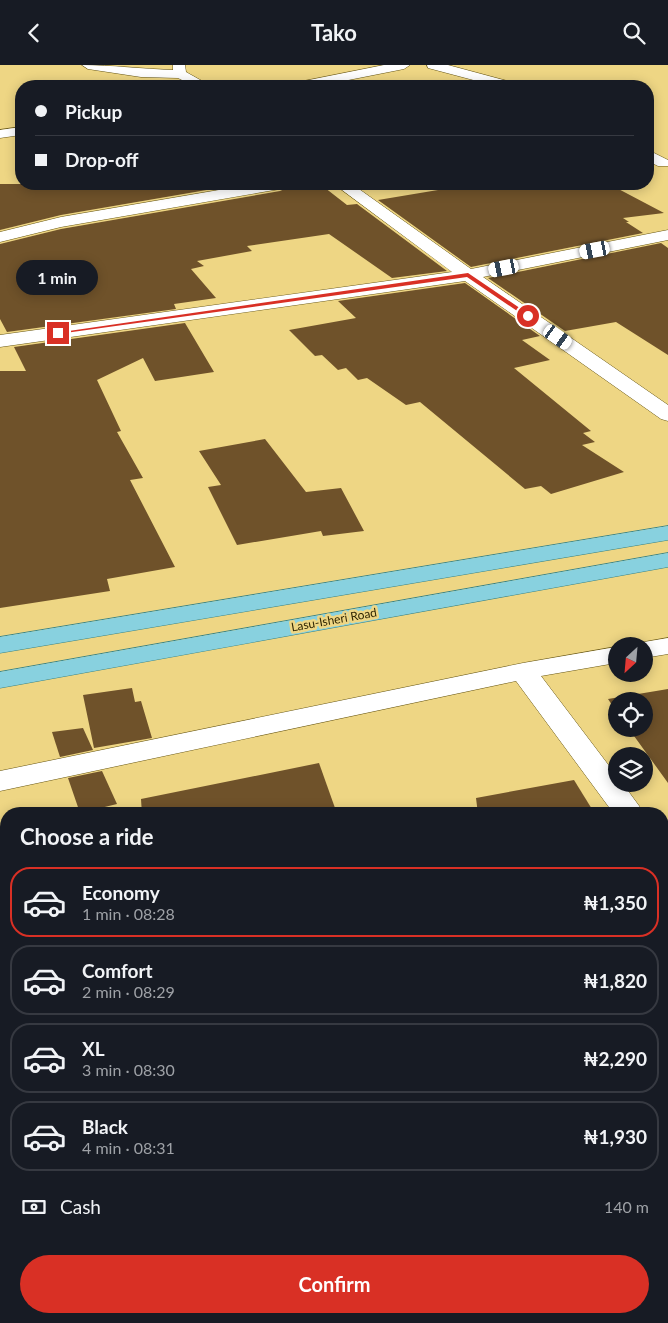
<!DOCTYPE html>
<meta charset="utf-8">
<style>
body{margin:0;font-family:Lato,sans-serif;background:#20242c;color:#f1f3f6;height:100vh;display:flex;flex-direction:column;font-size:19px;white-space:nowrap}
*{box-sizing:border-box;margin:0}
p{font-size:16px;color:#9ea1a6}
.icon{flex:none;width:28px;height:28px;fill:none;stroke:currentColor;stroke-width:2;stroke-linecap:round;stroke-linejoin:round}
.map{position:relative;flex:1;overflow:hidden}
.panel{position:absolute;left:0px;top:742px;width:669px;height:516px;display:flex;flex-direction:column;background:#171b24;border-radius:20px 20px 0 0;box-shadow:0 2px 12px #0003}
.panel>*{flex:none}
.guide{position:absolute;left:15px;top:15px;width:639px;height:110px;border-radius:20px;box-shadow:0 2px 12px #0003;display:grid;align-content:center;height:110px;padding:0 20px;background:#171b24}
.needle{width:32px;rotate:206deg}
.buttons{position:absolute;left:608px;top:572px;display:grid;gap:10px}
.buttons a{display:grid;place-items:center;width:45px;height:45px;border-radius:50%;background:#171b24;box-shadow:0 2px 12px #0003;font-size:25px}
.end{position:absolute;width:22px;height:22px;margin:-11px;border:6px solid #d93025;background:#fff;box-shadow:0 0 0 2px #fff}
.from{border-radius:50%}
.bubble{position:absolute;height:35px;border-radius:18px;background:#171b24;box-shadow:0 2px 12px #0003;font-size:16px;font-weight:700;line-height:35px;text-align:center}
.car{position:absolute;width:15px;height:30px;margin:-15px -8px;border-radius:6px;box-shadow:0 0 4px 1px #0007;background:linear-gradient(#fff 24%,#345 0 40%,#fff 0 76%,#345 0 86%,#fff 0)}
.guide b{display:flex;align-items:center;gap:18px;height:48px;font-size:19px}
.guide b+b{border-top:1px solid #363941}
.guide i{width:12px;height:12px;background:#f1f3f6}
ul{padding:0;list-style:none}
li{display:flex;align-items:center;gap:15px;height:70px;margin:0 10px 8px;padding:0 10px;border:2px solid #363941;border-radius:20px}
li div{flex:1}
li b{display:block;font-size:19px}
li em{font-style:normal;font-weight:700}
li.on{border-color:#d93025}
li>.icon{width:45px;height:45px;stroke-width:1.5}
h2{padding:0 20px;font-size:22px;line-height:60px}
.pay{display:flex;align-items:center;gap:12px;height:55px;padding:0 20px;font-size:19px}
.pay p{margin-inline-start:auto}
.primary-button{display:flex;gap:10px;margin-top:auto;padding:10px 20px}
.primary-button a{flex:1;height:58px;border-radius:30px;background:#d93025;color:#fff;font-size:20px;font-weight:700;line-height:58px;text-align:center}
header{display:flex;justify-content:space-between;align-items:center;height:65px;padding:0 20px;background:#171b24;font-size:22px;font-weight:700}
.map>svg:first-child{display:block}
.building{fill:#6f522a}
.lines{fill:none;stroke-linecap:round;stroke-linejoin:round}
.minor-casing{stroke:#675614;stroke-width:1}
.major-casing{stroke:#368184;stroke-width:1}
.minor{fill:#fff;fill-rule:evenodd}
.major{fill:#88d1df;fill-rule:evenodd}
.route{fill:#d93025}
.labels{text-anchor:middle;stroke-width:5;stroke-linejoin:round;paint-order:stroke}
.street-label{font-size:12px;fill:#312704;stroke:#eed684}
</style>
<header><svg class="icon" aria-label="back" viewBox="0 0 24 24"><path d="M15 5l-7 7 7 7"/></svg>Tako<svg class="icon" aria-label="search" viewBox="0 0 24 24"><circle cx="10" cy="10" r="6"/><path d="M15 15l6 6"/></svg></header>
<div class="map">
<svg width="668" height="1258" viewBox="0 0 668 1258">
<rect width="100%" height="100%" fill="#eed684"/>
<!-- building -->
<g class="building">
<path d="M0,119H227L230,121L61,150L0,165Z"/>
<path d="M307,119H320L347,140L357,139L447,206L392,213L329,169L247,181L252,186L197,196L204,201L191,204L216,233L174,239L176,244L7,267L0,254V179L61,164L280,126L289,122Z"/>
<path d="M474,119H587L592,121L609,119L664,148L623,153L629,157H626L643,168L471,202L378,135Z"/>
<path d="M661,178L668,183V290L616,257L565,266L488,213Z"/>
<path d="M465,218L540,271L522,275L550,295L514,303L591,366L583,368L595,377L582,380L624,407L551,429L541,421L525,424L420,337L406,340L367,313L358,315L346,303L338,305L322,290L315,291L289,265L356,253L338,236Z"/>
<path d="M185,258L214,307L155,316L143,293L97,315L121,366L117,367L143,413L130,415L175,502L107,514L110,526L0,543V306H26L14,282Z"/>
<path d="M265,374L306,427L341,423L364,466L323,471L321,466L237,480L208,422L221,420L199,386Z"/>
<path d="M132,623L135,637L141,636L152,673L94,683L83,630Z"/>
<path d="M668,624V718L629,664H644V636H616V646L608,634Z"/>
<path d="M83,663L93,685L60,692L52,667Z"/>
<path d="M319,698L335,743L295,749H142L141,734Z"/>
<path d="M102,706L117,739L80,748L68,713Z"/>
<path d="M574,715L595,749H478L476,733Z"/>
</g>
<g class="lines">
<!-- minor casing -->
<g class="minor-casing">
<g id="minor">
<path d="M82,0C112,0 142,4 173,5V0H185L186,7L211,21H194L178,13L141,12L88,4Z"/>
<path d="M384,0H410L404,4L318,21H292L299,17Z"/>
<path d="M427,0H448L515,18L517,21H496L428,3Z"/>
<path d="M21,62V70L0,73V65Z"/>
<path d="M648,85L668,95V101H658L648,96Z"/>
<path d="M254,119H288L286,122L280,124L61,162L0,177V167L61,152Z"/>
<path d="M334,119H352L471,204L668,165V175L483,212L668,340V356L661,354L465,216L0,282V270L452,207Z"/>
<path d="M668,573V589L644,593V581H633L644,577Z"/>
<path d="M616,582V598L541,611L616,710V719H623L645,749H614L516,616L0,726V706L523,598Z"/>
<path d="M662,782L668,784V811L662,809Z"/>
<path d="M668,1117V1151L662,1153V1119Z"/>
<path d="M281,1252H335L332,1258H279Z"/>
</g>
</g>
<!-- major casing -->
<g class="major-casing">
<g id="major">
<path d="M668,461V475L0,588V572Z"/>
<path d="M668,488V502L0,623V607Z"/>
</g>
</g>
<!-- minor -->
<use href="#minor" class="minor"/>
<!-- major -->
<use href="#major" class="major"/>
</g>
<!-- route -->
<path class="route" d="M468,208L530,250V252H526L467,212L58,269L55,268Z"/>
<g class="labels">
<!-- street labels -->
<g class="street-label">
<text transform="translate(334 555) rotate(-10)" y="4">Lasu-Isheri Road</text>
</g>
</g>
</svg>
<div class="buttons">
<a><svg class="needle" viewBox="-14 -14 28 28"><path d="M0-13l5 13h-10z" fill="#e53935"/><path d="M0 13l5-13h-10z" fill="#9ea1a6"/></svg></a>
<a><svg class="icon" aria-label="locate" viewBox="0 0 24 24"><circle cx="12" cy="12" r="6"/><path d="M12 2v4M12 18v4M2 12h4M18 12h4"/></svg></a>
<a><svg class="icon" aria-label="layers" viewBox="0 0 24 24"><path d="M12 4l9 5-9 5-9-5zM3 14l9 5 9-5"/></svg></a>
</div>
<i class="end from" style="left:528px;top:251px"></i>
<i class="end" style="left:58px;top:268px"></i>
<div class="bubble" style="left:16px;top:195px;width:82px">1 min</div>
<i class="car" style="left:595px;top:185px;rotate:259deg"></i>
<i class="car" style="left:504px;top:203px;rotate:259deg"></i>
<i class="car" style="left:558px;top:272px;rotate:125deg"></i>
<div class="guide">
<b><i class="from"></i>Pickup</b>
<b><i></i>Drop-off</b>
</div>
<section class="panel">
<h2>Choose a ride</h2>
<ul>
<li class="on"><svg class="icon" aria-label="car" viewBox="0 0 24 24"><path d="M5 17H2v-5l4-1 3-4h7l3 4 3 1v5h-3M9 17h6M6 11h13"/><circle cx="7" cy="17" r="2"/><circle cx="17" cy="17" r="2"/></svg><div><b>Economy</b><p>1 min · 08:28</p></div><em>₦1,350</em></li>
<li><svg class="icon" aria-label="car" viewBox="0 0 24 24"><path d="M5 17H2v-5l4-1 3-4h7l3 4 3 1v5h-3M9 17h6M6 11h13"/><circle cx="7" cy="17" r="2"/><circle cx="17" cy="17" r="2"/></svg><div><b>Comfort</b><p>2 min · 08:29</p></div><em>₦1,820</em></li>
<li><svg class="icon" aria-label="car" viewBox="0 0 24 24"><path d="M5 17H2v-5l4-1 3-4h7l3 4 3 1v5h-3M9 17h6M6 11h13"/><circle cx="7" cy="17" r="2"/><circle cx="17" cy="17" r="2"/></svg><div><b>XL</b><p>3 min · 08:30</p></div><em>₦2,290</em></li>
<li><svg class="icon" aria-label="car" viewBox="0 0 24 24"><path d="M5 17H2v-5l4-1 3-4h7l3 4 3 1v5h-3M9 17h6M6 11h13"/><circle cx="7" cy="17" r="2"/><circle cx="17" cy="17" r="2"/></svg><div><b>Black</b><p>4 min · 08:31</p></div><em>₦1,930</em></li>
</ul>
<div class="pay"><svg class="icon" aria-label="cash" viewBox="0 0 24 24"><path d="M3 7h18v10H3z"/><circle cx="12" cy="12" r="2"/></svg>Cash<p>140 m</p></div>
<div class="primary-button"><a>Confirm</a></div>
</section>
</div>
